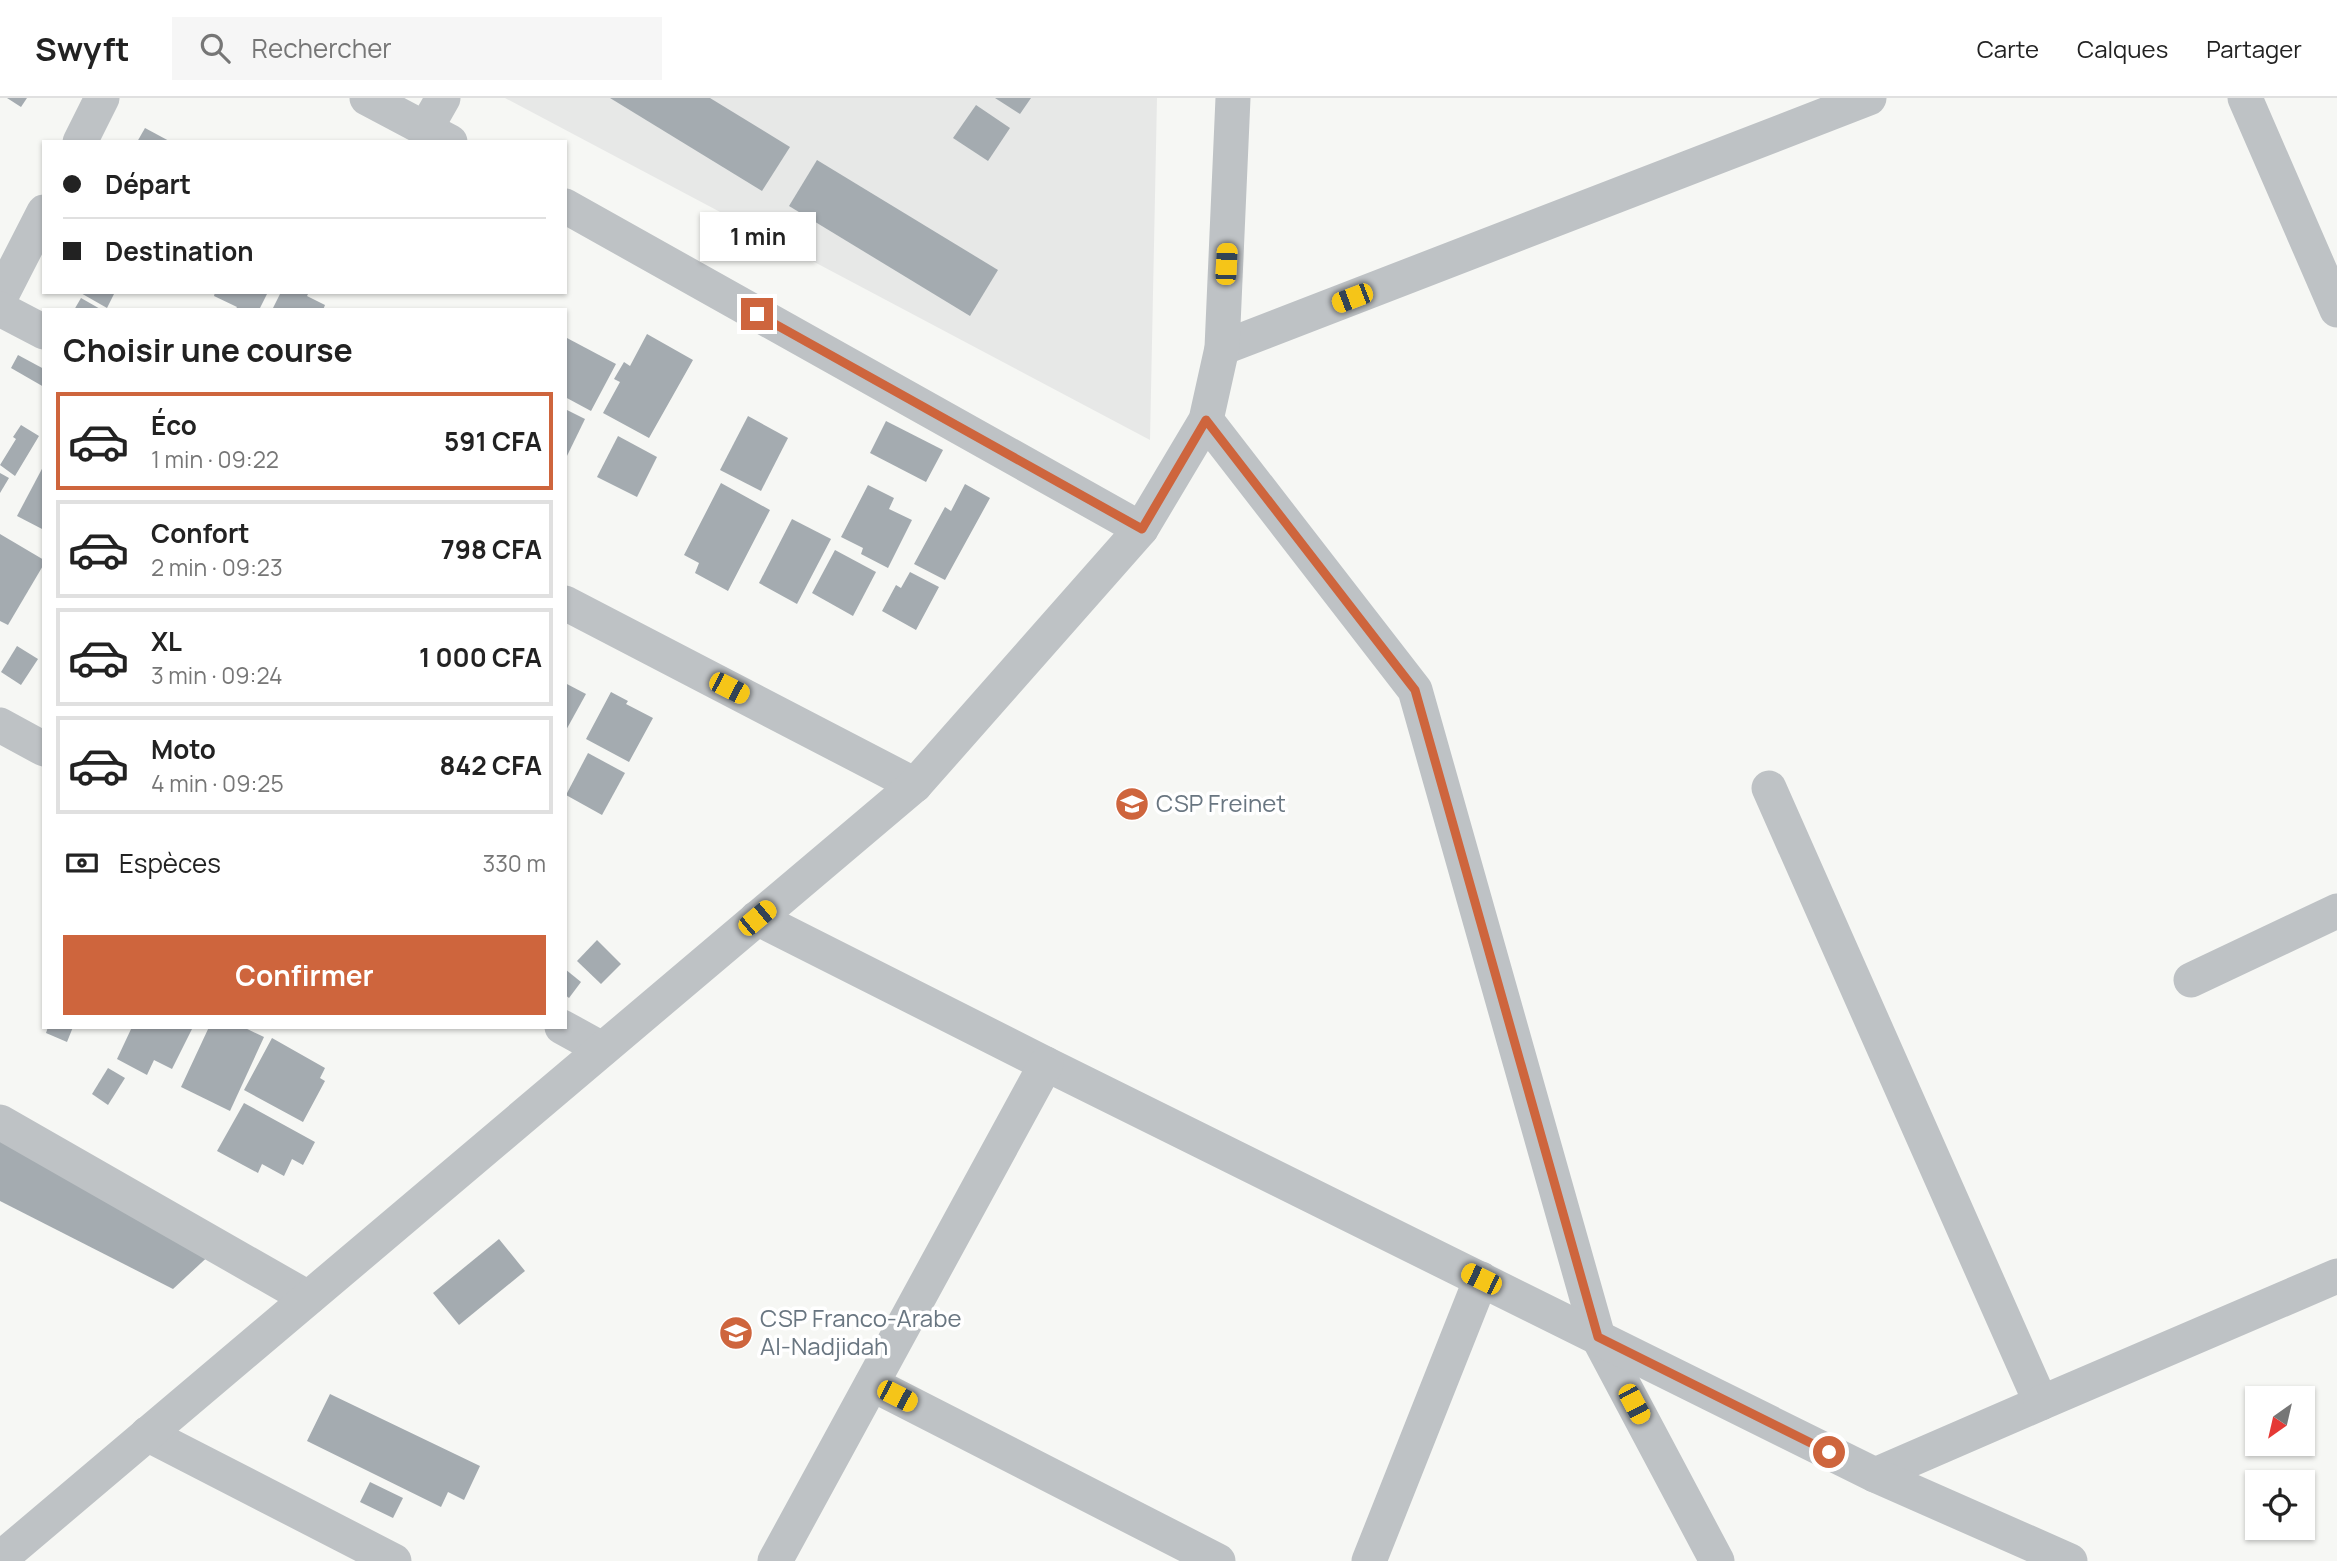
<!DOCTYPE html>
<html lang="fr">
<meta charset="utf-8">
<style>
body{margin:0;font-family:Manrope,sans-serif;background:#f6f6f6;color:#222;height:100vh;display:flex;flex-direction:column;font-size:26px;white-space:nowrap}
*{box-sizing:border-box;margin:0}
p{font-size:23px;color:#767676}
.icon{flex:none;width:38px;height:38px;fill:none;stroke:currentColor;stroke-width:2;stroke-linecap:round;stroke-linejoin:round}
.map{position:relative;flex:1;overflow:hidden}
.sheet{position:absolute;left:42px;top:210px;width:525px;height:721px;display:flex;flex-direction:column;background:#fff;border-radius:0px;box-shadow:0 2px 5px #0004}
.sheet>*{flex:none}
.hud{position:absolute;left:42px;top:42px;width:525px;height:154px;border-radius:0px;box-shadow:0 2px 5px #0004;display:grid;align-content:center;height:154px;padding:0 21px;background:#fff}
.needle{width:46px;rotate:214deg}
.tools{position:absolute;left:2245px;top:1288px;display:grid;gap:14px}
.tools a{display:grid;place-items:center;width:70px;height:70px;border-radius:0px;background:#fff;box-shadow:0 2px 5px #0004;font-size:35px}
.end{position:absolute;width:32px;height:32px;margin:-16px;border:9px solid #ce653d;background:#fff;box-shadow:0 0 0 4px #fff}
.from{border-radius:50%}
.bubble{position:absolute;height:49px;border-radius:0px;background:#fff;box-shadow:0 2px 5px #0004;font-size:23px;font-weight:700;line-height:49px;text-align:center}
.car{position:absolute;width:21px;height:42px;margin:-21px -10px;border-radius:9px;box-shadow:0 0 5px 2px #0007;background:linear-gradient(#f5c518 24%,#345 0 40%,#f5c518 0 76%,#345 0 86%,#f5c518 0)}
.hud b{display:flex;align-items:center;gap:24px;height:66px;font-size:26px}
.hud b+b{border-top:2px solid #e0e0e0}
.hud i{width:18px;height:18px;background:#222}
ul{padding:0;list-style:none}
li{display:flex;align-items:center;gap:21px;height:98px;margin:0 14px 10px;padding:0 7px;border:4px solid #e0e0e0;border-radius:0px}
li div{flex:1}
li b{display:block;font-size:26px}
li em{font-style:normal;font-weight:700}
li.selected{border-color:#ce653d}
li>.icon{width:63px;height:63px;stroke-width:1.5}
h2{padding:0 21px;font-size:32px;line-height:84px}
.pay{display:flex;align-items:center;gap:18px;height:77px;padding:0 21px;font-size:26px}
.pay p{margin-inline-start:auto}
.primary-button{display:flex;gap:14px;margin-top:auto;padding:14px 21px}
.primary-button a{flex:1;height:80px;border-radius:0px;background:#ce653d;color:#fff;font-size:28px;font-weight:700;line-height:80px;text-align:center}
header{display:flex;align-items:center;gap:42px;box-sizing:border-box;height:98px;padding:0 35px;background:#fff;border-bottom:2px solid #e0e0e0}
header strong{font-size:33px}
nav{display:flex;gap:38px;margin-inline-start:auto;font-size:24px}
.search{width:490px;height:63px;background:#f6f6f6;display:flex;align-items:center;gap:18px;box-sizing:border-box;padding:0 24px;border-radius:0px;color:#767676;font-size:26px}
.map>svg:first-child{display:block}
.built{fill:#e7e8e7}
.building{fill:#a4abb0}
.lines{fill:none;stroke-linecap:round;stroke-linejoin:round}
.street{stroke:#bec2c5;stroke-width:35}
.route{stroke:#ce653d;stroke-width:9}
.labels{text-anchor:middle;stroke-width:7;stroke-linejoin:round;paint-order:stroke}
.poi-label{font-size:24px;fill:#697681;stroke:#fff;text-anchor:start}
</style>
<header>
<strong>Swyft</strong>
<div class="search"><svg class="icon" aria-label="search" viewBox="0 0 24 24"><circle cx="10" cy="10" r="6"/><path d="M15 15l6 6"/></svg>Rechercher</div>
<nav><a>Carte</a><a>Calques</a><a>Partager</a></nav>
</header>
<div class="map">
<svg width="2337" height="1463" viewBox="0 0 2337 1463">
<rect width="100%" height="100%" fill="#f6f7f4"/>
<!-- built -->
<path class="built" d="M505,0H1157L1150,342Z"/>
<!-- building -->
<g class="building">
<path d="M7,0H27L21,9Z"/>
<path d="M610,0H710L790,49L762,93Z"/>
<path d="M995,0H1031L1020,16Z"/>
<path d="M976,7L1010,30L988,63L953,40Z"/>
<path d="M145,30L171,44H137Z"/>
<path d="M817,62L998,172L970,218L789,108Z"/>
<path d="M79,194H115L107,210Z"/>
<path d="M215,194H268L259,212H235L237,209L214,198Z"/>
<path d="M281,194H309L307,198L325,207L323,212H272Z"/>
<path d="M81,200L102,212H74Z"/>
<path d="M647,236L693,262L649,340L603,315L620,284L614,281L624,264L630,268Z"/>
<path d="M567,240L616,266L591,313L565,299Z"/>
<path d="M18,257L44,271V289L11,270Z"/>
<path d="M565,311L585,321L565,362Z"/>
<path d="M748,318L788,340L761,393L720,372Z"/>
<path d="M886,323L943,352L926,384L870,355Z"/>
<path d="M21,327L39,338L15,378L0,367L16,341L13,339Z"/>
<path d="M618,338L657,359L637,399L597,379Z"/>
<path d="M44,367V432L17,418Z"/>
<path d="M0,375L9,380L0,395Z"/>
<path d="M721,385L770,412L728,493L695,475L699,465L684,457Z"/>
<path d="M965,386L990,400L945,482L914,466L945,409L951,413Z"/>
<path d="M868,387L894,400L889,411L912,422L888,470L861,456L863,450L841,439Z"/>
<path d="M792,421L831,441L797,506L759,485Z"/>
<path d="M0,436L44,462V466L8,527L0,523Z"/>
<path d="M835,452L876,474L853,518L812,495Z"/>
<path d="M910,474L939,489L916,532L882,513L896,487L901,490Z"/>
<path d="M17,548L38,561L21,587L1,574Z"/>
<path d="M565,585L586,596L565,634Z"/>
<path d="M611,594L628,603L626,606L653,620L629,664L586,641Z"/>
<path d="M588,655L625,675L602,717L566,697Z"/>
<path d="M597,842L621,866L601,886L577,863Z"/>
<path d="M565,871L581,884L569,900L565,897Z"/>
<path d="M48,929H73L67,944L46,935Z"/>
<path d="M132,929H193L172,971L154,962L147,977L117,961Z"/>
<path d="M209,929H243L264,939L230,1013L181,989Z"/>
<path d="M272,940L325,970L320,980L325,983L303,1024L244,992Z"/>
<path d="M108,970L125,980L108,1007L92,996Z"/>
<path d="M244,1005L315,1044L303,1067L292,1061L284,1078L262,1066L258,1075L217,1053Z"/>
<path d="M0,1041L214,1153L173,1191L0,1103Z"/>
<path d="M499,1141L525,1173L459,1227L433,1195Z"/>
<path d="M330,1296L480,1368L464,1402L448,1394L441,1409L307,1343Z"/>
<path d="M370,1384L403,1400L393,1420L360,1404Z"/>
</g>
<g class="lines">
<!-- street -->
<g class="street">
<path d="M367,0L450,44"/>
<path d="M2245,0L2337,212"/>
<path d="M426,30L443,0"/>
<path d="M80,44L102,0"/>
<path d="M565,108L1141,431"/>
<path d="M0,200L44,114"/>
<path d="M0,211L44,234"/>
<path d="M1222,250L1869,0"/>
<path d="M1206,322L1415,592L1598,1239L1717,1463"/>
<path d="M565,505L915,687"/>
<path d="M0,627L44,651"/>
<path d="M1769,690L2041,1305L1875,1377"/>
<path d="M757,820L1046,966L1875,1377L2070,1463"/>
<path d="M2191,882L2337,813"/>
<path d="M562,929L602,951"/>
<path d="M0,1024L308,1200"/>
<path d="M872,1286L1218,1463"/>
<path d="M2041,1305L2337,1178"/>
<path d="M147,1336L394,1463"/>
<path d="M0,1461L915,687L1141,431L1206,322L1222,250L1233,0"/>
<path d="M775,1463L1046,966"/>
<path d="M1369,1463L1481,1181"/>
</g>
</g>
<g class="lines">
<!-- route -->
<path class="route" d="M757,216L1142,431L1206,322L1415,592L1598,1239L1829,1354"/>
</g>
<!-- icons -->
<defs>
<g id="school-disc" transform="scale(1.75)"><circle r="9.5" fill="#ce653d" stroke="#fff"/><path d="M0-5L7-2L0 1L-7-2ZM-4 1L0 2.5L4 1V4Q0 6-4 4Z" fill="#fff"/></g>
</defs>
<g fill-rule="evenodd">
<use href="#school-disc" x="1132" y="706"/>
<use href="#school-disc" x="736" y="1235"/>
</g>
<g class="labels">
<!-- poi labels -->
<g class="poi-label">
<text x="1156" y="714">CSP Freinet</text>
<text x="760" y="1229">CSP Franco-Arabe<tspan x="760" dy="28">Al-Nadjidah</tspan></text>
</g>
</g>
</svg>
<div class="tools">
<a><svg class="needle" viewBox="-14 -14 28 28"><path d="M0-13l5 13h-10z" fill="#e53935"/><path d="M0 13l5-13h-10z" fill="#767676"/></svg></a>
<a><svg class="icon" aria-label="locate" viewBox="0 0 24 24"><circle cx="12" cy="12" r="6"/><path d="M12 2v4M12 18v4M2 12h4M18 12h4"/></svg></a>
</div>
<i class="end from" style="left:1829px;top:1354px"></i>
<i class="end" style="left:757px;top:216px"></i>
<div class="bubble" style="left:700px;top:114px;width:116px">1 min</div>
<i class="car" style="left:1226px;top:166px;rotate:3deg"></i>
<i class="car" style="left:1352px;top:200px;rotate:249deg"></i>
<i class="car" style="left:729px;top:590px;rotate:117deg"></i>
<i class="car" style="left:757px;top:820px;rotate:50deg"></i>
<i class="car" style="left:1481px;top:1181px;rotate:296deg"></i>
<i class="car" style="left:897px;top:1298px;rotate:117deg"></i>
<i class="car" style="left:1634px;top:1306px;rotate:152deg"></i>
<div class="hud">
<b><i class="from"></i>Départ</b>
<b><i></i>Destination</b>
</div>
<section class="sheet">
<h2>Choisir une course</h2>
<ul>
<li class="selected"><svg class="icon" aria-label="car" viewBox="0 0 24 24"><path d="M5 17H2v-5l4-1 3-4h7l3 4 3 1v5h-3M9 17h6M6 11h13"/><circle cx="7" cy="17" r="2"/><circle cx="17" cy="17" r="2"/></svg><div><b>Éco</b><p>1 min · 09:22</p></div><em>591 CFA</em></li>
<li><svg class="icon" aria-label="car" viewBox="0 0 24 24"><path d="M5 17H2v-5l4-1 3-4h7l3 4 3 1v5h-3M9 17h6M6 11h13"/><circle cx="7" cy="17" r="2"/><circle cx="17" cy="17" r="2"/></svg><div><b>Confort</b><p>2 min · 09:23</p></div><em>798 CFA</em></li>
<li><svg class="icon" aria-label="car" viewBox="0 0 24 24"><path d="M5 17H2v-5l4-1 3-4h7l3 4 3 1v5h-3M9 17h6M6 11h13"/><circle cx="7" cy="17" r="2"/><circle cx="17" cy="17" r="2"/></svg><div><b>XL</b><p>3 min · 09:24</p></div><em>1 000 CFA</em></li>
<li><svg class="icon" aria-label="car" viewBox="0 0 24 24"><path d="M5 17H2v-5l4-1 3-4h7l3 4 3 1v5h-3M9 17h6M6 11h13"/><circle cx="7" cy="17" r="2"/><circle cx="17" cy="17" r="2"/></svg><div><b>Moto</b><p>4 min · 09:25</p></div><em>842 CFA</em></li>
</ul>
<div class="pay"><svg class="icon" aria-label="cash" viewBox="0 0 24 24"><path d="M3 7h18v10H3z"/><circle cx="12" cy="12" r="2"/></svg>Espèces<p>330 m</p></div>
<div class="primary-button"><a>Confirmer</a></div>
</section>
</div>
